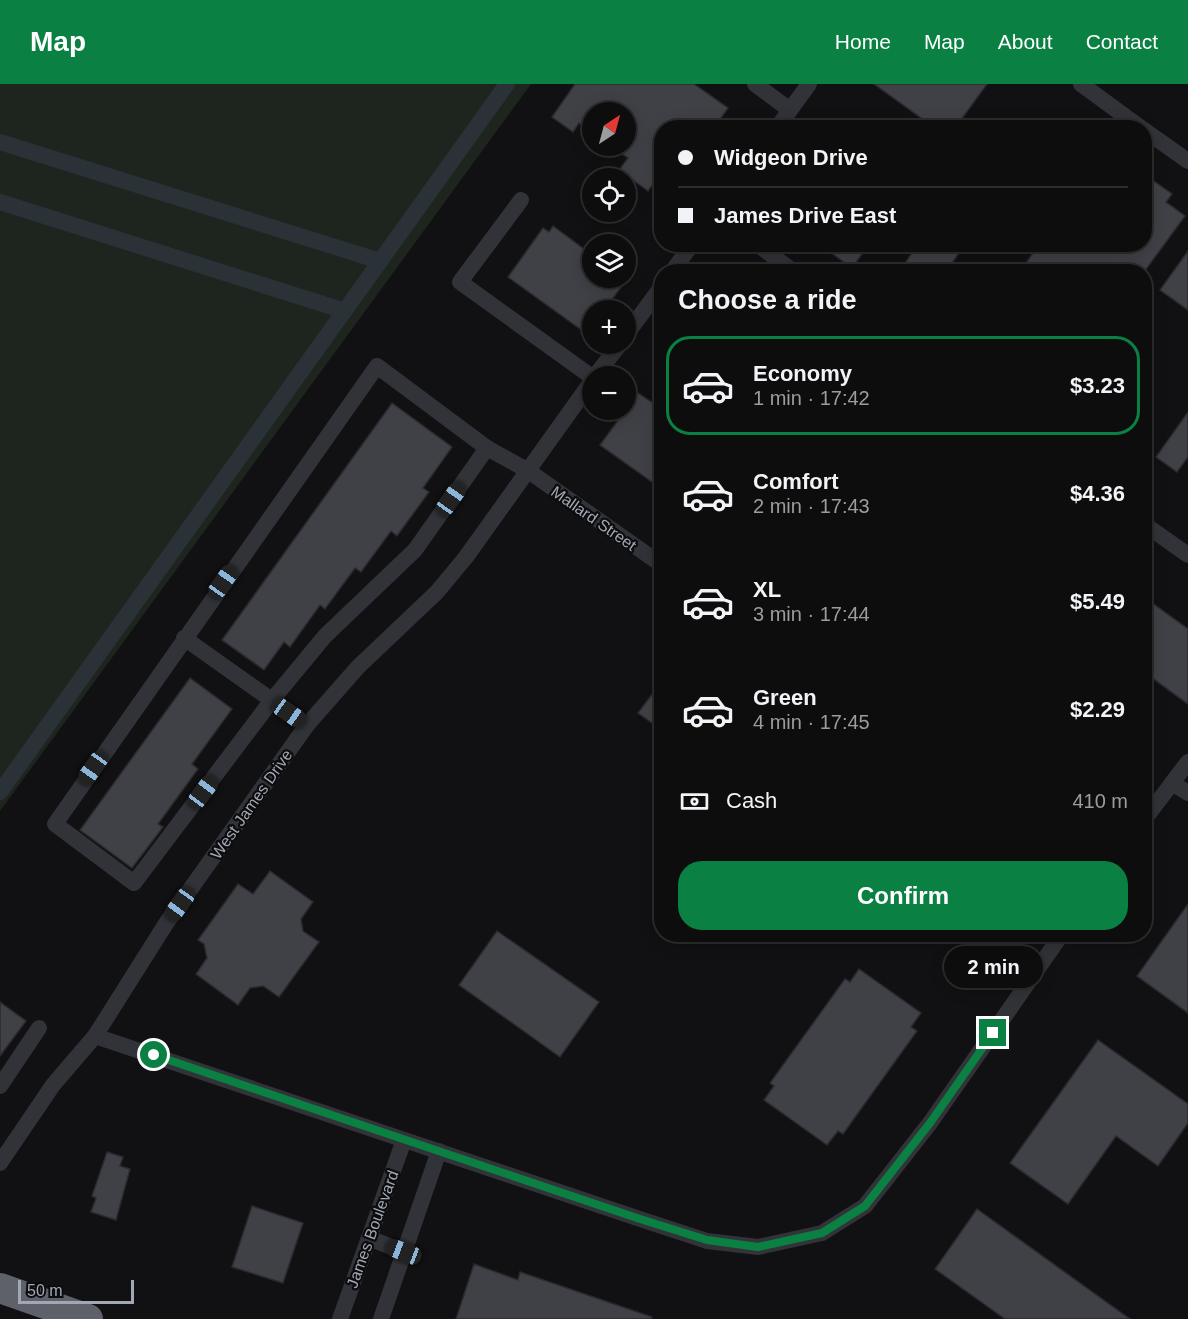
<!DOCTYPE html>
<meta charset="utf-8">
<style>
body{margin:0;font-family:Helvetica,sans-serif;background:#1b1b1c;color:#f1f3f6;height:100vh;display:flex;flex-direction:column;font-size:22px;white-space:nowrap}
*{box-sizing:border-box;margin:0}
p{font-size:20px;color:#9a9c9e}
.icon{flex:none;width:33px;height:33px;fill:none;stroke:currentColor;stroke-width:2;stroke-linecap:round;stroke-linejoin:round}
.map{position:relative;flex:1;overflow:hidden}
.sheet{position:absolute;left:654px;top:180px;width:498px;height:678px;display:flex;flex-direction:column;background:#0d0d0e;border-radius:24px;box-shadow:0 3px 15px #0003,0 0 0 2px #2d2d2e}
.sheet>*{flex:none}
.top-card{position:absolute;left:654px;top:36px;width:498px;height:132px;border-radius:24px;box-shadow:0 3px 15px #0003,0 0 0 2px #2d2d2e;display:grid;align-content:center;height:132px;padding:0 24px;background:#0d0d0e}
.needle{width:39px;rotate:36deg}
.fabs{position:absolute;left:582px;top:18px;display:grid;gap:12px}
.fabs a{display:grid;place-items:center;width:54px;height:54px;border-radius:50%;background:#0d0d0e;box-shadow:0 3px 15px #0003,0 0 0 2px #2d2d2e;font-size:30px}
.scale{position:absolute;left:18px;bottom:15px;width:116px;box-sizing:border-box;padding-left:6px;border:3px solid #a2a8b3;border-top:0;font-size:16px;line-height:21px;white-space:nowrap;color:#a2a8b3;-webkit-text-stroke:4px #0c0c0e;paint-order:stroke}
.end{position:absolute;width:27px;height:27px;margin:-14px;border:8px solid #0b8043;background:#fff;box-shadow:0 0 0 3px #fff}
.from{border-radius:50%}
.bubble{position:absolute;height:42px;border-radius:21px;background:#0d0d0e;box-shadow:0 3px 15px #0003,0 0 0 2px #2d2d2e;font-size:20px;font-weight:600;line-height:42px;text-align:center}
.car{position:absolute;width:18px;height:36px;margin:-18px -9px;border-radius:8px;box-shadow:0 0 4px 2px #0007;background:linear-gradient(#222 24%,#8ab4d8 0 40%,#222 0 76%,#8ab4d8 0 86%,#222 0)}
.top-card b{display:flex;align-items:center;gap:21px;height:57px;font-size:22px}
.top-card b+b{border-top:2px solid #2d2d2e}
.top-card i{width:15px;height:15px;background:#f1f3f6}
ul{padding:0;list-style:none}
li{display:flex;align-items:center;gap:18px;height:99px;margin:0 12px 9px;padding:0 12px;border:3px solid transparent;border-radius:24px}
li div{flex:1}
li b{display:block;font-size:22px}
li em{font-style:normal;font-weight:600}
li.active{border-color:#0b8043}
li>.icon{width:54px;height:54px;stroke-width:1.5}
h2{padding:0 24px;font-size:27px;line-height:72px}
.pay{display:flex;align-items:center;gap:15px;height:66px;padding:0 24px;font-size:22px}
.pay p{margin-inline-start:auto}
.button{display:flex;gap:12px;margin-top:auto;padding:12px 24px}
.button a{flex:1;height:69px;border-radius:24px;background:#0b8043;color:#fff;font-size:24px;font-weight:600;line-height:69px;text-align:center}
header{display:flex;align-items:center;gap:36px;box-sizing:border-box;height:84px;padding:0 30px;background:#0b8043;color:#fff}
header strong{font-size:28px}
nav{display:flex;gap:33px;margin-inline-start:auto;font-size:21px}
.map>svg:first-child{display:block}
.green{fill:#1d251e}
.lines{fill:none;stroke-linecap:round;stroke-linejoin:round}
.canal{stroke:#2a3238;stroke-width:16}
.building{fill:#404146;stroke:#2b2b2f;stroke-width:1.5}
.street{stroke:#323338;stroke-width:16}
.highway{stroke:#5e6169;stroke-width:30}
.route{stroke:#0b8043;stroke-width:8}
.labels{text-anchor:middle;stroke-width:4.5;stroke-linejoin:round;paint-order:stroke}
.street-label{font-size:16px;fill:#a2a8b3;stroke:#0c0c0e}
</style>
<header>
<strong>Map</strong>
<nav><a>Home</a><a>Map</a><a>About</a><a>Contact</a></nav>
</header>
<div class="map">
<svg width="1188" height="1235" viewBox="0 0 1188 1235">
<rect width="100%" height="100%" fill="#111113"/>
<!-- green -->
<path class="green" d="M0,0H531L0,727Z"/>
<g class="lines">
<!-- canal -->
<g class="canal">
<path d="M0,58L380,177"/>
<path d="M0,118L345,227"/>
<path d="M0,708L507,0"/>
</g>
</g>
<!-- building -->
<g class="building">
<path d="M575,0H694L728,24L714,44H662V88L648,107L619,86L628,74L610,62H626V28H592V49L579,39L573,48L552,33Z"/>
<path d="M874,0H987L955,44H935Z"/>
<path d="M1144,90L1172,110L1166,118L1185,132L1144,188H1020L1039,160H1144Z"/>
<path d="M553,142L592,171V194H628L604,226H592V242L587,250L508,193L543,144L549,148Z"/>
<path d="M819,160H869L852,184Z"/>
<path d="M918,160H965L946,188H899Z"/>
<path d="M1188,167V226L1160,206Z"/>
<path d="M638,309L662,325V405L600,361Z"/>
<path d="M392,319L452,363L423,404L429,408L397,452L391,447L361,488L355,484L325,525L320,521L290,563L284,558L264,586L222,556Z"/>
<path d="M1188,328V373L1177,388L1156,373Z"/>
<path d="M1144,513L1188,545V620L1144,588Z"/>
<path d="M190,594L232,625L192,680L198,685L158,740L163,743L132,784L80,746Z"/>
<path d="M662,597V646L638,629Z"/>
<path d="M270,787L313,818L301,835L303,847L319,858L279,913L263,902L250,904L238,921L196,890L207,874L204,860L198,856L238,800L253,810Z"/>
<path d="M1188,820V929L1137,892Z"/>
<path d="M497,847L599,918L560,973L459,901Z"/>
<path d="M859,885L921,929L911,943L917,947L843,1050L838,1047L827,1061L764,1016L774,1002L770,999L845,895L850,898Z"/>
<path d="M0,918L26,937L0,972Z"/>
<path d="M1098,956L1188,1020V1039L1158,1082L1116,1052L1068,1120L1010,1079Z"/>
<path d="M107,1068L123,1073L120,1082L130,1085L116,1136L91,1128L96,1114L92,1112Z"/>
<path d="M252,1122L303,1139L283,1199L232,1183Z"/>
<path d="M977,1125L1130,1235H1005L935,1185Z"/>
<path d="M474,1180L518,1196L520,1188L652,1233L651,1235H456Z"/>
</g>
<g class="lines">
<!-- street -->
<g class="street">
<path d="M755,0L790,26"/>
<path d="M1081,0L1141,44"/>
<path d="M777,44L809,0"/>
<path d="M1144,46L1188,77"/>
<path d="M521,116L460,198L592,293"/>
<path d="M757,160L794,188"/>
<path d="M672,188L692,160"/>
<path d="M626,251L662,202"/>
<path d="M377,282L487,364L415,466L325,552L272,616L134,799L55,740Z"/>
<path d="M595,292L620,260"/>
<path d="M487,364L527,386L662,481"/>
<path d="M1144,440L1188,471"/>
<path d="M184,554L307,641"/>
<path d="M1172,699L1188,709"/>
<path d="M1144,736L1188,678"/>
<path d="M95,952L637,1134L707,1157L758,1163L822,1149L865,1122L930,1039L1062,850"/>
<path d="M0,1002L39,944"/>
<path d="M0,1079L53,1001L95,952L167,838L307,641L358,583L437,508L466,473L592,297"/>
<path d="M369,1154L404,1168"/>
<path d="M340,1235L404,1056"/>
<path d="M381,1235L439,1067"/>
</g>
<!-- highway -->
<path class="highway" d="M0,1204L88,1235"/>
</g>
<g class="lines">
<!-- route -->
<path class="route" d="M154,971L637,1134L707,1156L758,1163L822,1149L865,1122L930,1039L993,949"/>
</g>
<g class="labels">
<!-- street labels -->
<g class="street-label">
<text transform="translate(594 434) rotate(35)" y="6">Mallard Street</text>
<text transform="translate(251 720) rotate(-55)" y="6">West James Drive</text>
<text transform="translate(372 1145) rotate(-70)" y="6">James Boulevard</text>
</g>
</g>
</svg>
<div class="fabs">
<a><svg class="needle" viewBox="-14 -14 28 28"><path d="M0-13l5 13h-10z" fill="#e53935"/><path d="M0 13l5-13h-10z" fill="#9a9c9e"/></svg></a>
<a><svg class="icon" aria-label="locate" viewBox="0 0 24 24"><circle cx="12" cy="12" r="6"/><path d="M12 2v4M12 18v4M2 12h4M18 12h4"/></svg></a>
<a><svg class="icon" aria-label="layers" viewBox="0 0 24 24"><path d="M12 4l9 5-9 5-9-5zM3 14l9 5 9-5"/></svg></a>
<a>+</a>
<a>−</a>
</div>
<div class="scale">50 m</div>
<i class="end from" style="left:154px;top:971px"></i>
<i class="end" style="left:993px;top:949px"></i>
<div class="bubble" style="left:944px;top:862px;width:99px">2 min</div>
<i class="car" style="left:451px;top:415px;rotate:35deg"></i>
<i class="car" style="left:223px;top:498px;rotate:35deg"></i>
<i class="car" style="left:289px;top:629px;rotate:125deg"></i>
<i class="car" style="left:93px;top:684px;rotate:215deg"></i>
<i class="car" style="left:203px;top:708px;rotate:37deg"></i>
<i class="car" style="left:180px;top:820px;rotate:216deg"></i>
<i class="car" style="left:404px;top:1168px;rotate:291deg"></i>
<div class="top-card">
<b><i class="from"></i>Widgeon Drive</b>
<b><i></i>James Drive East</b>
</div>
<section class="sheet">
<h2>Choose a ride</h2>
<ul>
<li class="active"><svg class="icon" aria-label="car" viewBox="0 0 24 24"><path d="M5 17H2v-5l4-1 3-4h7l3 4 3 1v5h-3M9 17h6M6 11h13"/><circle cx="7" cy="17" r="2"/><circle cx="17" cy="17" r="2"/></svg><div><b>Economy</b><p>1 min · 17:42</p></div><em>$3.23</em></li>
<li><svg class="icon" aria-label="car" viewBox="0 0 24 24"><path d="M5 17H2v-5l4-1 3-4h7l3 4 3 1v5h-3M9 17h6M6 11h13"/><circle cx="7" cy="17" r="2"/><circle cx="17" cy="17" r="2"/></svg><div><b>Comfort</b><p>2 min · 17:43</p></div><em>$4.36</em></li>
<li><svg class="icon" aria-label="car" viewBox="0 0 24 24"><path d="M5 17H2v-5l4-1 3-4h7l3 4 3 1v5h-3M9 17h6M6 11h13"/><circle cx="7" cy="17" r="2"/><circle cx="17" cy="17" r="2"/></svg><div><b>XL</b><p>3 min · 17:44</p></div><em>$5.49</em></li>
<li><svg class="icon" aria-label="car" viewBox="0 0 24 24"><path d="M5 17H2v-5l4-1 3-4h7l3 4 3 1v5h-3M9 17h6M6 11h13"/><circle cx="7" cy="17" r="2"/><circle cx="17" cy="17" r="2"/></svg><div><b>Green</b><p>4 min · 17:45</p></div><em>$2.29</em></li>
</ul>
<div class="pay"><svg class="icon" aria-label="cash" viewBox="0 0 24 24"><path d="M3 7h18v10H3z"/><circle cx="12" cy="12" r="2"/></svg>Cash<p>410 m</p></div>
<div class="button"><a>Confirm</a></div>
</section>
</div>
